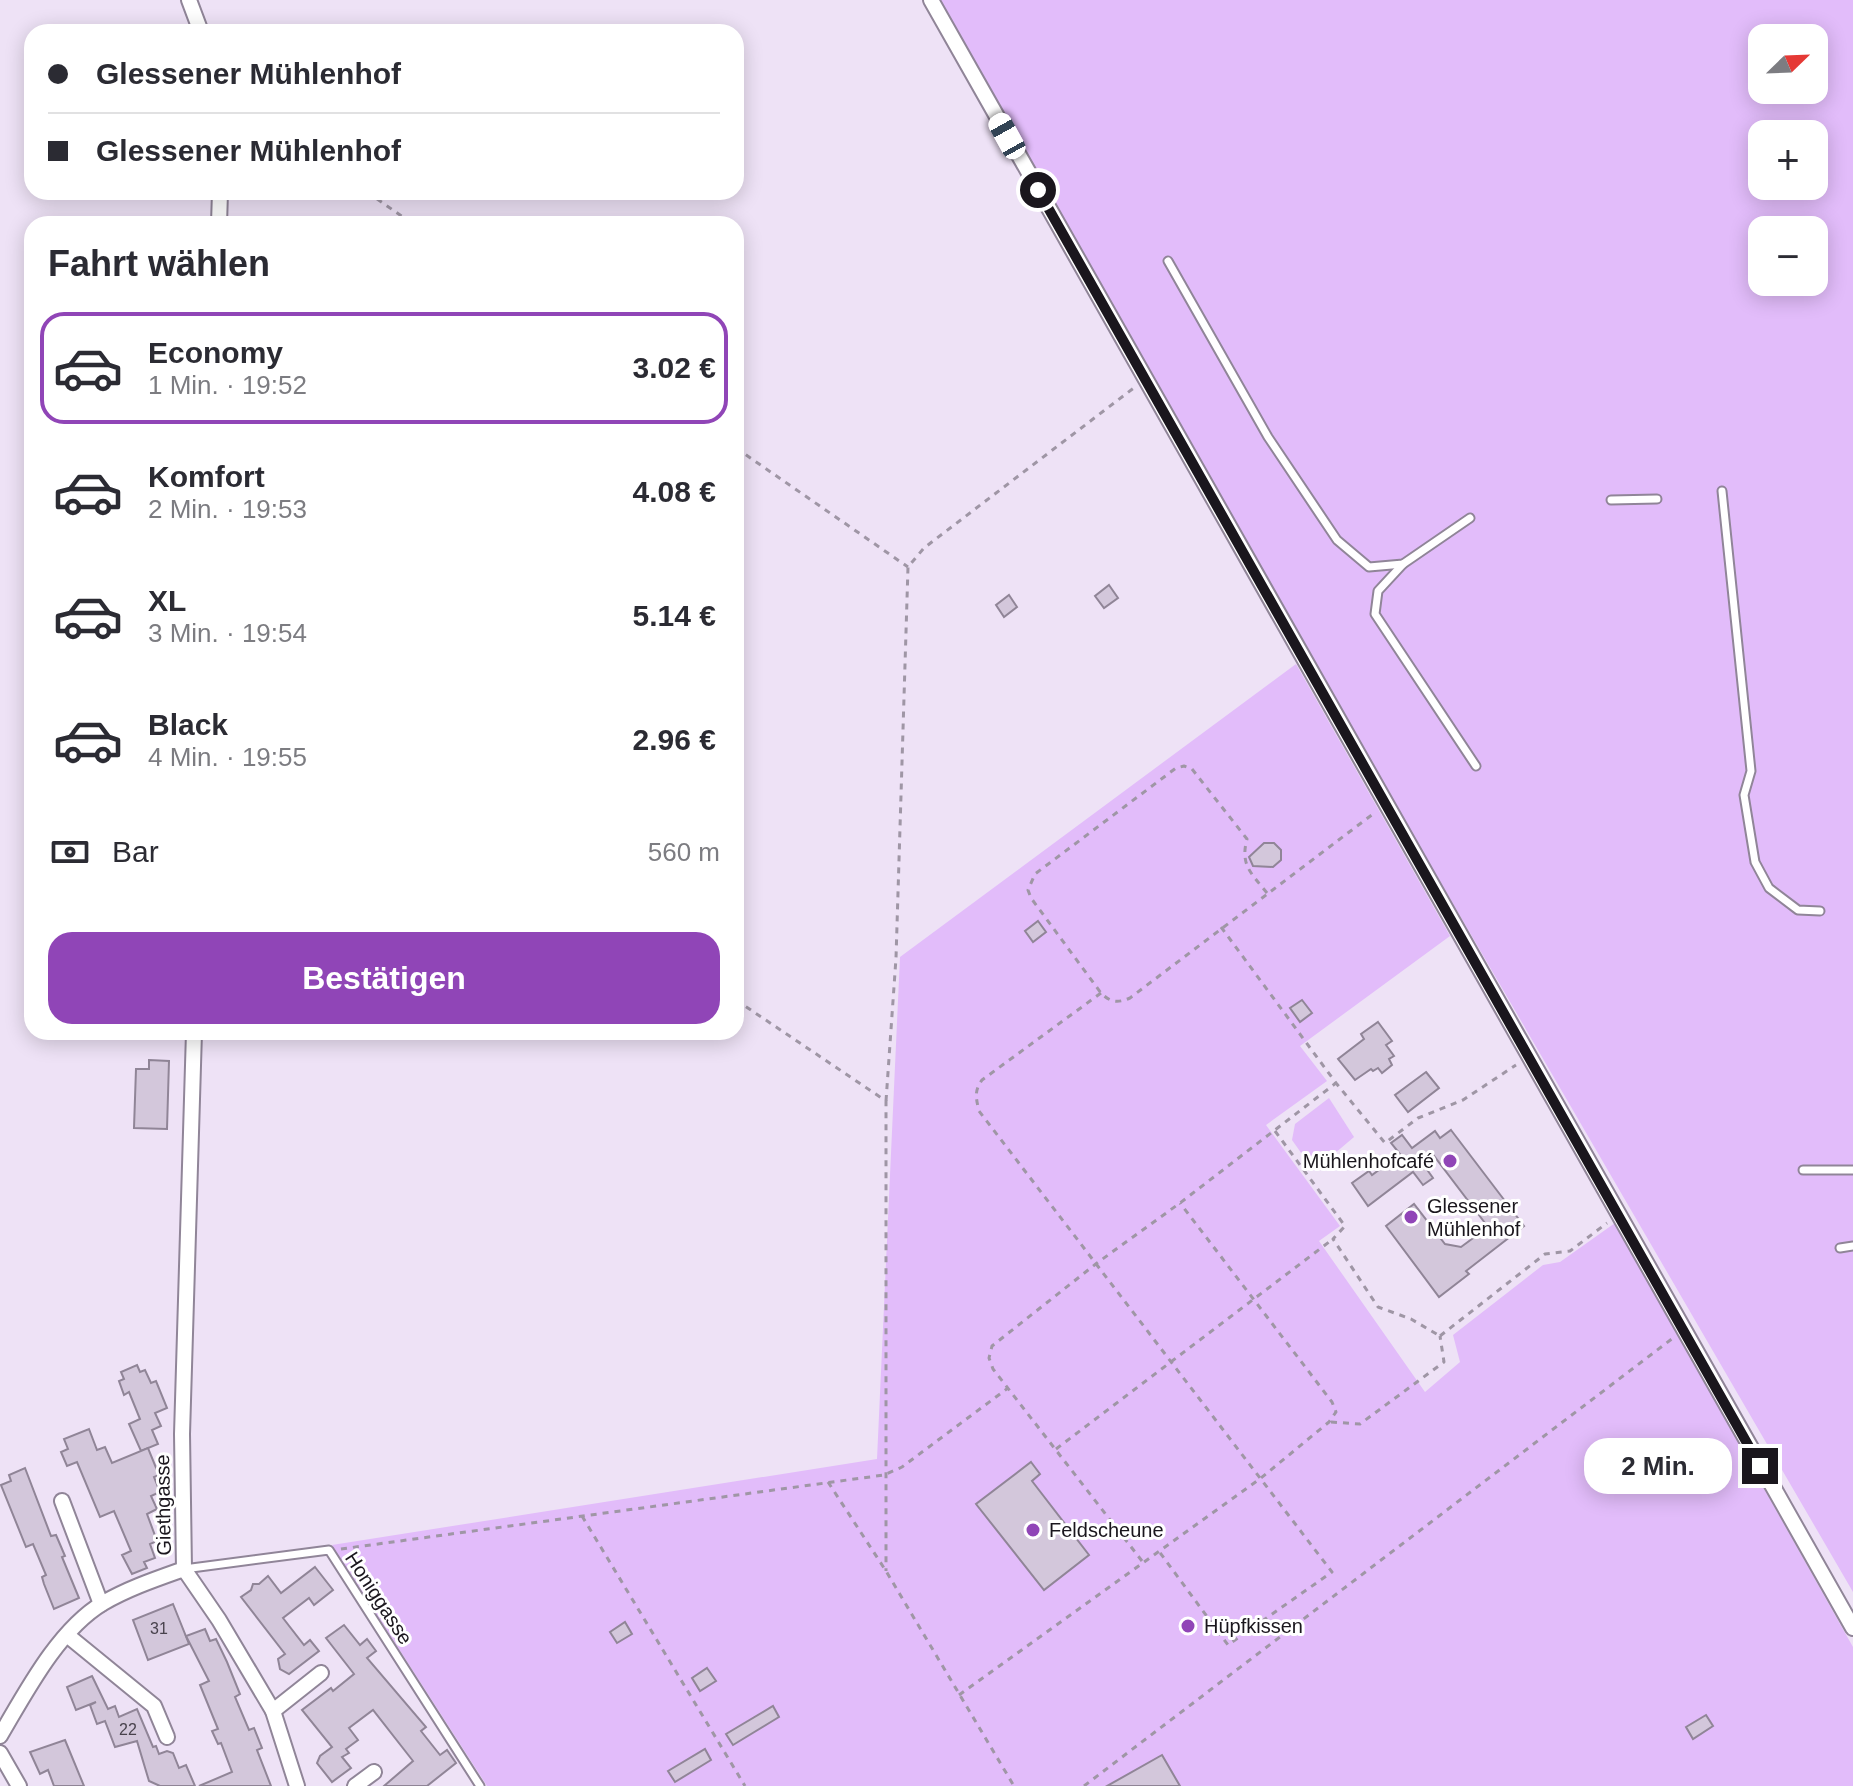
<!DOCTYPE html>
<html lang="de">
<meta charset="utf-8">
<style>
body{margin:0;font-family:Arial,sans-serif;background:#f7f7f7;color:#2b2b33;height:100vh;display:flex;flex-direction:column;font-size:30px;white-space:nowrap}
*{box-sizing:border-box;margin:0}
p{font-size:26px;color:#7c7c81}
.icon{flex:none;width:44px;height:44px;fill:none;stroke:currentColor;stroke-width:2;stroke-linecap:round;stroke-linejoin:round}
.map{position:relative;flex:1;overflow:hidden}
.sheet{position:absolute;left:24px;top:216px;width:720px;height:824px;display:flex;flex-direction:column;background:#fff;border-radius:24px;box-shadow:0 4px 20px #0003}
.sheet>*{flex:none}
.guide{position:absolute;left:24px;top:24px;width:720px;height:176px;border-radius:24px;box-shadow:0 4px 20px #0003;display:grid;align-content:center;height:176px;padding:0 24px;background:#fff}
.needle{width:52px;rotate:67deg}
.buttons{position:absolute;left:1748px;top:24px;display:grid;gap:16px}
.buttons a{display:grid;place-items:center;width:80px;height:80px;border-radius:16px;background:#fff;box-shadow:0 4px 20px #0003;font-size:40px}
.end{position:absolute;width:36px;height:36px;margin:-18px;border:10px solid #1a161d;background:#fff;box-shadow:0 0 0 4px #fff}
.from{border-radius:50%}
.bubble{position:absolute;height:56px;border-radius:24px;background:#fff;box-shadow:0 4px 20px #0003;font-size:26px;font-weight:600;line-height:56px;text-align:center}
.car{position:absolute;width:24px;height:48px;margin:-24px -12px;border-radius:10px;box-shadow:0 0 6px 2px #0007;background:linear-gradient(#fff 24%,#345 0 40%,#fff 0 76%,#345 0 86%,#fff 0)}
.guide b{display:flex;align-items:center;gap:28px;height:76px;font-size:30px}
.guide b+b{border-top:2px solid #e1e1e2}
.guide i{width:20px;height:20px;background:#2b2b33}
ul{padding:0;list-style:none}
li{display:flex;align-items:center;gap:24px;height:112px;margin:0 16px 12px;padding:0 8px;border:4px solid transparent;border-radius:24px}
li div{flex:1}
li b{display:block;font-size:30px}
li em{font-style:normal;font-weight:600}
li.on{border-color:#9045b7}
li>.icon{width:72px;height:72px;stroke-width:1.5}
h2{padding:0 24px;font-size:36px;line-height:96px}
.pay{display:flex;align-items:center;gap:20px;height:88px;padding:0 24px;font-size:30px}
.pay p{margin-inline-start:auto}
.button{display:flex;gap:16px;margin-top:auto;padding:16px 24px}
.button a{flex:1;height:92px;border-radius:24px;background:#9045b7;color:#fff;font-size:32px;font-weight:600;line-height:92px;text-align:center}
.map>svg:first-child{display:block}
.green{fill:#e2bcfa;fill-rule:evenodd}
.building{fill:#d3c7db;stroke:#908597;stroke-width:2}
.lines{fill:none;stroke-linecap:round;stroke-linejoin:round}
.lane-casing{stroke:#908598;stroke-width:11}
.street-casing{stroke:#908598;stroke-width:18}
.path{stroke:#9f96a5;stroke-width:3;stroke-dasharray:6 6;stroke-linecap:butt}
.lane{stroke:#fff;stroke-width:7}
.street{stroke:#fff;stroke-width:14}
.route{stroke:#1a161d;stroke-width:10}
.poi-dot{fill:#9045b7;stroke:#fff;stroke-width:3}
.labels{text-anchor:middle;stroke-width:6;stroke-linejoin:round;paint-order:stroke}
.number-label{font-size:16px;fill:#48424c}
.poi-label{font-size:20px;fill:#1a161d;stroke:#fff;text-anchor:start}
.street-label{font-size:20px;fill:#1a161d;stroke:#fff}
</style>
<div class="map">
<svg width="1853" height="1786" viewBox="0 0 1853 1786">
<rect width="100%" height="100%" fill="#eee2f6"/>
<!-- green -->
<g class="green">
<path d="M936,0H1853V1592L1309,656ZM1762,38H1814V90H1762ZM1762,134H1814V186H1762ZM1762,230H1814V282H1762Z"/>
<path d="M1296,664L1450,936L1300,1046L1327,1081L1266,1125L1340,1226L1319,1241L1425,1392L1460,1362L1453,1335L1543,1265L1560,1262L1615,1223L1853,1647V1786H487L332,1545L877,1459L900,957Z"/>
<path d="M1329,1098L1354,1137L1314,1171L1292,1140L1295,1124Z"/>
</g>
<!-- building -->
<g class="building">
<path d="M1109,585L1118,598L1104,608L1095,596Z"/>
<path d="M1009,595L1017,607L1004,617L996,605Z"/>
<path d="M1264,843H1274L1281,850V860L1273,867L1253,866L1249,857Z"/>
<path d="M1038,921L1046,932L1033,942L1025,931Z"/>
<path d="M1302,1000L1312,1013L1300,1022L1290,1008Z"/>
<path d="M1378,1022L1392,1041L1386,1045L1394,1056L1389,1059L1392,1065L1382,1073L1378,1068L1373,1071L1371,1069L1355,1080L1338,1059L1364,1039L1361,1034Z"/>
<path d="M149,1060L169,1061L167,1129L134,1128L136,1069H149Z"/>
<path d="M1426,1072L1439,1088L1408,1112L1395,1095Z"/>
<path d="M1451,1130L1524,1226L1466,1271L1469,1274L1439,1297L1386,1226L1414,1204L1445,1244L1461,1247L1488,1227L1434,1156L1423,1164L1433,1178L1423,1185L1413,1172L1368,1206L1352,1183L1369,1171L1372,1175L1400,1154L1391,1143L1402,1135L1412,1148L1435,1131L1440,1138Z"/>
<path d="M137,1365L140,1372L145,1370L151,1383L156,1381L167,1408L155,1413L161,1426L152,1430L158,1444L141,1451L129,1424L140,1419L129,1392L124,1395L119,1381L124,1379L121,1372Z"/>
<path d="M89,1429L97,1450L105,1447L112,1463L148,1448L159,1475L154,1477L160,1492L151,1496L157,1509L147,1514L157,1541L150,1544L155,1558L144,1562L147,1568L132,1574L122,1555L131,1551L114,1511L100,1517L77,1462L67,1466L61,1452L68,1449L64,1439Z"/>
<path d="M1031,1462L1040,1474L1032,1481L1089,1555L1044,1590L976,1504Z"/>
<path d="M25,1468L51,1536L56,1535L65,1556L62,1557L79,1598L54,1609L44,1584L42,1577L46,1575L33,1544L26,1547L1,1485L11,1481L9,1475Z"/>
<path d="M315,1567L333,1590L314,1605L309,1598L283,1618L304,1645L310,1640L319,1651L289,1674L280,1669L278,1659L285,1654L241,1597L251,1590L253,1584H259L268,1576L281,1593Z"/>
<path d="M173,1604L189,1644L148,1660L133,1620Z"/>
<path d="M625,1622L632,1634L617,1643L610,1632Z"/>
<path d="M344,1625L360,1645L367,1639L376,1651L367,1658L426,1727L421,1731L440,1755L447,1750L456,1763L427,1786H384L413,1761L373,1710L349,1728L358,1740L346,1749L349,1753L342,1757L351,1768L332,1782L317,1763L320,1756L332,1747L302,1710L331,1688L333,1691L354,1674L326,1638Z"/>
<path d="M205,1629L210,1641L216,1639L227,1662L240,1694L235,1697L249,1730L254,1728L262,1748L257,1750L271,1786H199L232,1772L221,1743L218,1744L212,1731L218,1729L200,1685L209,1681L186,1636Z"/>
<path d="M707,1668L716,1681L700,1691L692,1678Z"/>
<path d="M92,1676L108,1709L115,1706L119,1717L137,1709L153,1747L156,1746L159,1754L167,1751L173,1753L179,1768L186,1765L195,1786H160L149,1781L137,1741L115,1747L105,1721L97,1724L90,1705L96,1702L76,1710L67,1687Z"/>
<path d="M773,1706L779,1717L733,1745L726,1734Z"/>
<path d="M1706,1715L1713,1726L1693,1739L1686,1727Z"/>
<path d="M65,1740L84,1786H54L48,1770L40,1774L30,1752Z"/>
<path d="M705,1749L711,1760L675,1782L668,1771Z"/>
<path d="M1162,1755L1180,1786H1107Z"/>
</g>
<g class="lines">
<!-- lane casing -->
<g class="lane-casing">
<g id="lane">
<path d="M1168,261L1268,437L1337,540L1369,567L1403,564L1470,518"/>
<path d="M1722,491L1751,771L1744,795L1755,862L1769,888L1798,910L1820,911"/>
<path d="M1611,500L1657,499"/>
<path d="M1403,564L1378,591L1375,614L1476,766"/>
<path d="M1803,1170H1853"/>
<path d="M1840,1248L1853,1246"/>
<path d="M184,1569L329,1550L480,1786"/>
</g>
</g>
<!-- street casing -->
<g class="street-casing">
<g id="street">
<path d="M189,0L201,32"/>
<path d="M931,0L1853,1628"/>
<path d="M219,224L220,192"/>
<path d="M194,1032L182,1434L184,1569L219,1620L273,1711L297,1786"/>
<path d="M62,1501L101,1604"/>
<path d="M67,1635L154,1706L167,1737"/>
<path d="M273,1711L321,1673"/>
<path d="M0,1736C26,1692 58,1630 103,1603C129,1588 156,1579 184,1569"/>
<path d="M0,1753L19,1786"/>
<path d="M355,1786L374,1772"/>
</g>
</g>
<!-- path -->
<g class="path">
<path d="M367,192L413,224"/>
<path d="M736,448L908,567"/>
<path d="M1267,893C1251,873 1240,865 1247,839L1192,769L1184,766L1176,768L1035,874L1028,890L1031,898L1101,993C1111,1003 1118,1003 1130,998L1373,814"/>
<path d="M1221,927L1336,1083L1385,1143L1418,1118L1463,1100L1516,1065"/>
<path d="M1101,993L982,1080C974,1091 976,1098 979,1111L1332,1572L1228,1645L1158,1550"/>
<path d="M736,1000L886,1101V1571"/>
<path d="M886,1101L896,958L908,567L924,548L1135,387"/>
<path d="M1275,1131L1345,1226L1333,1239L1378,1307L1411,1319L1440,1336"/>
<path d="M1440,1336L1545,1254L1570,1251L1607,1223"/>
<path d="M1331,1422L1360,1424L1444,1362L1440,1336"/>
<path d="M1056,1449L1333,1239"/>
<path d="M828,1482L886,1571L1014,1786"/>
<path d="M582,1516L745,1786"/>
<path d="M341,1549L884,1475L902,1467L1008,1388"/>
<path d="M1142,1561L993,1369L989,1358L992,1346L1097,1263L1180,1203L1336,1083"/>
<path d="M959,1695L1261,1478L1329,1422L1336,1412L1332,1402L1180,1203"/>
<path d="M1084,1786L1673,1338"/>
</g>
<!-- lane -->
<use href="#lane" class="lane"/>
<!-- street -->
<use href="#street" class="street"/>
</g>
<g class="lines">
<!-- route -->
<path class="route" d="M1038,190L1760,1466"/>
</g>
<!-- markers -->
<g class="poi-dot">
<circle cx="1450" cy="1161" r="8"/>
<circle cx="1411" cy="1217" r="8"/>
<circle cx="1033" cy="1530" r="8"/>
<circle cx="1188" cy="1626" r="8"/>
</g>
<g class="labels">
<!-- number labels -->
<g class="number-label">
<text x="159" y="1634">31</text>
<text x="128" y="1735">22</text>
</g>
<!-- poi labels -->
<g class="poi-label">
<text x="1434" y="1168" text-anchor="end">Mühlenhofcafé</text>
<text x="1427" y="1213">Glessener<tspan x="1427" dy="23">Mühlenhof</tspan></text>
<text x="1049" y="1537">Feldscheune</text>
<text x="1204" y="1633">Hüpfkissen</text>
</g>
<!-- street labels -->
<g class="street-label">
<text transform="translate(163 1505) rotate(-91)" y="7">Giethgasse</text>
<text transform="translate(379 1598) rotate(57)" y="7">Honiggasse</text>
</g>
</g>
</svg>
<div class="buttons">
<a><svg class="needle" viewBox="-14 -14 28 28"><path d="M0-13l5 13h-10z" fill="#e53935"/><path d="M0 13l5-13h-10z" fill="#7c7c81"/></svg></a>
<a>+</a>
<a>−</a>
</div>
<i class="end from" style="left:1038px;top:190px"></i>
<i class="end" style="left:1760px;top:1466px"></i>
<div class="bubble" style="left:1584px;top:1438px;width:148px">2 Min.</div>
<i class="car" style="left:1007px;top:136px;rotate:331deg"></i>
<div class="guide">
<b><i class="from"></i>Glessener Mühlenhof</b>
<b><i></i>Glessener Mühlenhof</b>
</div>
<section class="sheet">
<h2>Fahrt wählen</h2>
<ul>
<li class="on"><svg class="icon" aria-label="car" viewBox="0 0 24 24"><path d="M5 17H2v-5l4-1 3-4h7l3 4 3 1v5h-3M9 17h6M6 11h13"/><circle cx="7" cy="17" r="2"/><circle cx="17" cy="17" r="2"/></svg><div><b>Economy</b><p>1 Min. · 19:52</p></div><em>3.02 €</em></li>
<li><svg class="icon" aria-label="car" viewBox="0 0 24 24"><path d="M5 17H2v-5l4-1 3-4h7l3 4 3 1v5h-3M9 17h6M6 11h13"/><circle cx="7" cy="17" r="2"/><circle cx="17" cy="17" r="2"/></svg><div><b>Komfort</b><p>2 Min. · 19:53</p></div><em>4.08 €</em></li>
<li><svg class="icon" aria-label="car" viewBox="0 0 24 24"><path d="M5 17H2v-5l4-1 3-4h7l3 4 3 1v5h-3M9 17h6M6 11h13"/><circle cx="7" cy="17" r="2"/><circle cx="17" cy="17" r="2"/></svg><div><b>XL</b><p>3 Min. · 19:54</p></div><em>5.14 €</em></li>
<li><svg class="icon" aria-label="car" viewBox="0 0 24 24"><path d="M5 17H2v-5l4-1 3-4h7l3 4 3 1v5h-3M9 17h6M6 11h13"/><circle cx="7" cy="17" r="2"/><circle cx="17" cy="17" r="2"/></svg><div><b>Black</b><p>4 Min. · 19:55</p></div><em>2.96 €</em></li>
</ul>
<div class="pay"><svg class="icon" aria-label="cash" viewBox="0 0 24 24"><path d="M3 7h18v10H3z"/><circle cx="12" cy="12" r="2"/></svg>Bar<p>560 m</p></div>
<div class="button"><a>Bestätigen</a></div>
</section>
</div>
